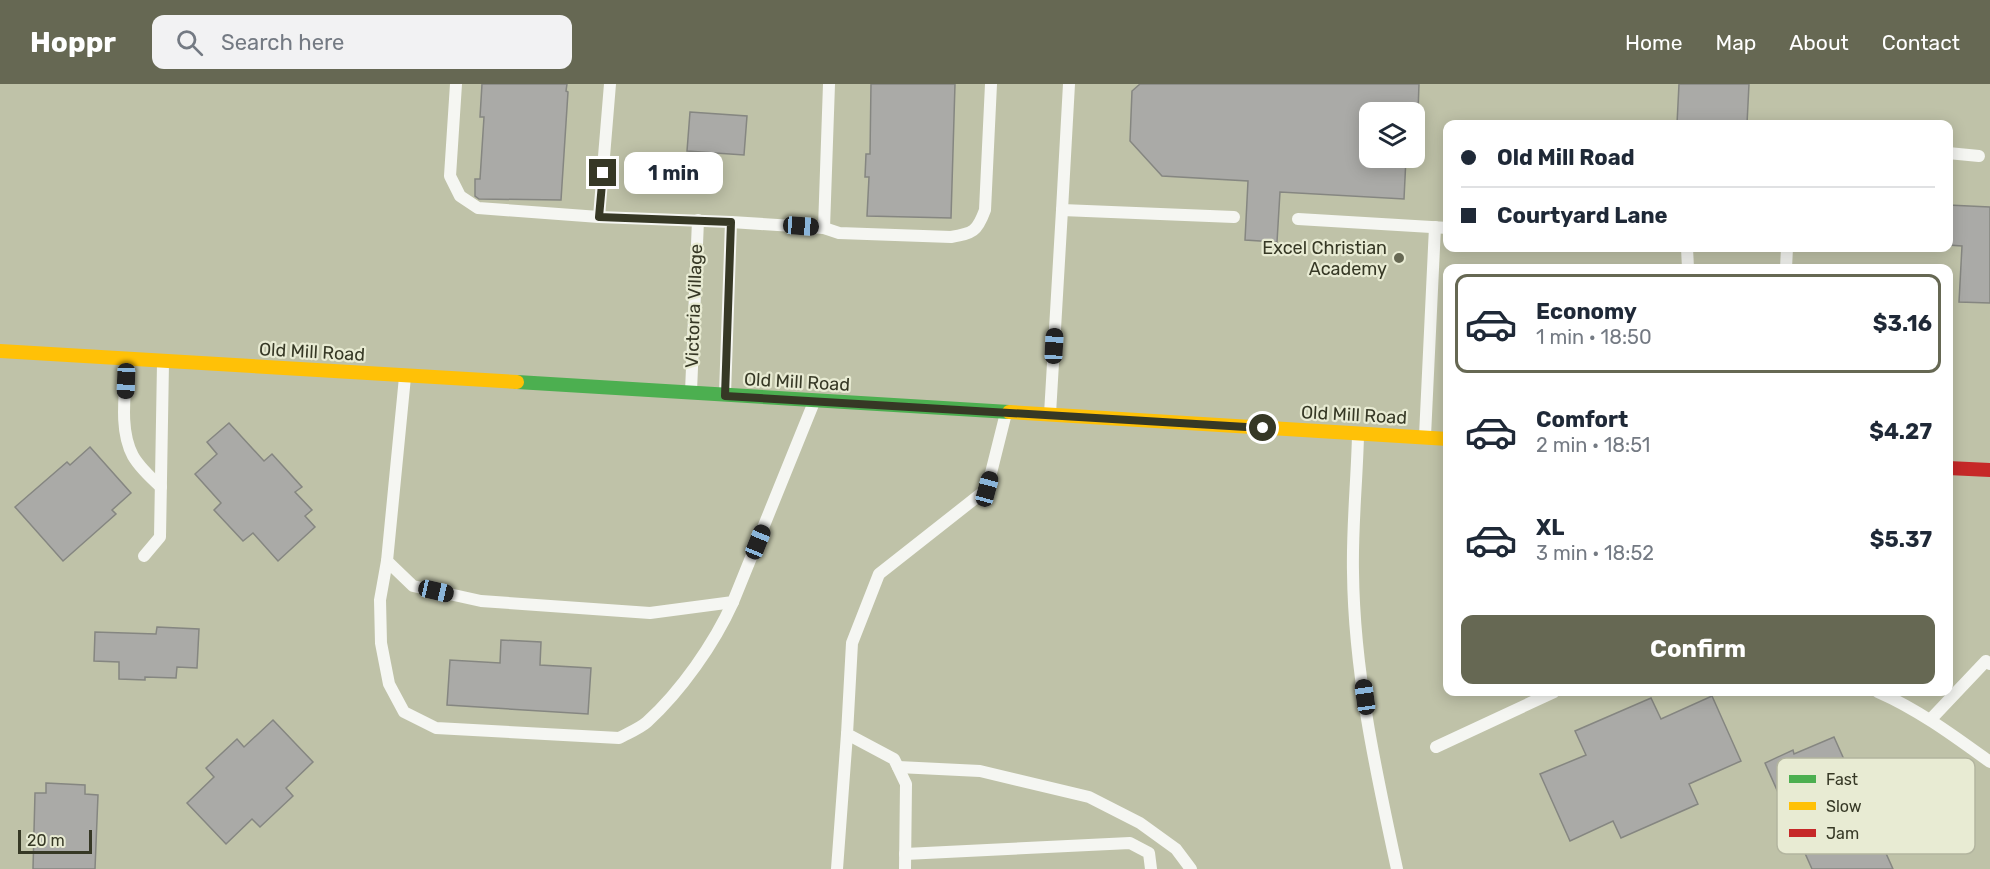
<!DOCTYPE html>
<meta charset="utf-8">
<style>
body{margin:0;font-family:Rubik,sans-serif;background:#f2f2f3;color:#1f2937;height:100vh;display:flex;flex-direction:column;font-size:22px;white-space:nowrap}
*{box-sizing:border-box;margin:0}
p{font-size:20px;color:#747a83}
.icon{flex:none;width:33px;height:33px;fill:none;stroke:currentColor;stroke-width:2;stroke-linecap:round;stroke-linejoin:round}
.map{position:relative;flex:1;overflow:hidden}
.details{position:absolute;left:1443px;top:180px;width:510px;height:432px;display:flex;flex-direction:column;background:#fff;border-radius:12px;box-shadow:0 3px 15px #0003}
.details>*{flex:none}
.banner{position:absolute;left:1443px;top:36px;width:510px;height:132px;border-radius:12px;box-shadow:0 3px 15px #0003;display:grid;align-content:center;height:132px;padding:0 18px;background:#fff}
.tools{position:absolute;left:1359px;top:18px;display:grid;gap:12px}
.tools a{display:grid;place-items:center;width:66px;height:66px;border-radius:12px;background:#fff;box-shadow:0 3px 15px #0003;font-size:30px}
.scale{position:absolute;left:18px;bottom:15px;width:74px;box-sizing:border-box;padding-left:6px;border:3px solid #363825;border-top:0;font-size:16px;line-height:21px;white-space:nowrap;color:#363825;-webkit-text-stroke:4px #e8ebd3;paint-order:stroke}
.end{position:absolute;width:27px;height:27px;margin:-14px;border:8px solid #363825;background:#fff;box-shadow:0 0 0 3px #fff}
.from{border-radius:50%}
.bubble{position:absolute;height:42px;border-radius:12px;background:#fff;box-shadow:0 3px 15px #0003;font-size:20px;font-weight:700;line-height:42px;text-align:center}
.car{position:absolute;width:18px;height:36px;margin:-18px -9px;border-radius:8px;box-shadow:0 0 4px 2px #0007;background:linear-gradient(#222 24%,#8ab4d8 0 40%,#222 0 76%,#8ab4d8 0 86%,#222 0)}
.banner b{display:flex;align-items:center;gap:21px;height:57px;font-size:22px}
.banner b+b{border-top:2px solid #e0e1e3}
.banner i{width:15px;height:15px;background:#1f2937}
ul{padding:10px 0 0;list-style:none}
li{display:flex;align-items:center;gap:18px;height:99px;margin:0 12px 9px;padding:0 6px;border:3px solid transparent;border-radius:12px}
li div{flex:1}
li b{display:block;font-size:22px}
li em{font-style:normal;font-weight:700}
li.on{border-color:#666853}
li>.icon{width:54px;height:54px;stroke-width:1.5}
.cta{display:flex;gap:12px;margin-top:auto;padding:12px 18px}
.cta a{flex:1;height:69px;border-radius:12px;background:#666853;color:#fff;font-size:24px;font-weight:700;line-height:69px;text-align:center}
header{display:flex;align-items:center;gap:36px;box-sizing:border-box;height:84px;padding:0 30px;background:#666853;color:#fff}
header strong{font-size:28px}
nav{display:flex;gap:33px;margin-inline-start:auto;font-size:21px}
.search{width:420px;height:54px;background:#f2f2f3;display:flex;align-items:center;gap:15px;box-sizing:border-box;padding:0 21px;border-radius:12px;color:#747a83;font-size:22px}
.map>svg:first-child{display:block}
.building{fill:#aaaaa7;stroke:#858681;stroke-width:1.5}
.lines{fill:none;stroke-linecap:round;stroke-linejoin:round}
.lane{stroke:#f5f6f2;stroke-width:12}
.fast{stroke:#4caf50;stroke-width:14}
.slow{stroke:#ffc107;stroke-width:14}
.jam{stroke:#c62828;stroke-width:14}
.route{stroke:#363825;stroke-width:8}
.poi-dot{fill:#666853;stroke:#e8ebd3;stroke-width:2}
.labels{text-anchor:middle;stroke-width:4.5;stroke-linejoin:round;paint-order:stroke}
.poi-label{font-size:18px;fill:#363825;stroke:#e8ebd3;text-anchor:end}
.street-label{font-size:18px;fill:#363825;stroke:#e8ebd3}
.key{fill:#e8ebd3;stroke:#b3b59f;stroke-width:1.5}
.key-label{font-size:16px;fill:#363825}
</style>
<header>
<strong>Hoppr</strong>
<div class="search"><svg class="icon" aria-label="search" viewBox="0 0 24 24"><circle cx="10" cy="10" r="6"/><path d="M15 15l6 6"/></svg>Search here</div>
<nav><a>Home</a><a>Map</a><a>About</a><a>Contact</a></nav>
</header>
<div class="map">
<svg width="1990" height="785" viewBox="0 0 1990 785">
<rect width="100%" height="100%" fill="#bfc2a8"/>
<!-- building -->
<g class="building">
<path d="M482,0H567L566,7L568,8L561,116L479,115L475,112V95H480L484,33H480Z"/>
<path d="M871,0H955L951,134L867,132L869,93H865L866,70H870Z"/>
<path d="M1140,0H1419L1418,28H1370V74H1406L1404,115L1280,108L1277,158L1245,156L1248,97L1162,92L1130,57L1132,7Z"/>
<path d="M1679,0H1749L1747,40H1677Z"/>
<path d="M690,28L747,32L744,71L687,67Z"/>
<path d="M1948,121L1990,123V219L1959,218L1962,162L1948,161Z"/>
<path d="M229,339L264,377L272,370L302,403L295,408L312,426L305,432L315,443L278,477L253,449L243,457L214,426L221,419L195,390L217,370L207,358Z"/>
<path d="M90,363L131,409L112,426L116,430L63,477L15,423L67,378L70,381Z"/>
<path d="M157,543L199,545L197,584L177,583L176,594L145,593V596L119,595V578L94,577L95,548L156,550Z"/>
<path d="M501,556L541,558L540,581L591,584L588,630L447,621L450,576L500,579Z"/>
<path d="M1712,612L1741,677L1689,700L1698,720L1621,754L1613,737L1570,757L1540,690L1586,671L1575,647L1651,614L1661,635Z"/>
<path d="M273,636L313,678L286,704L293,712L260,743L252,735L226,760L187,719L214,693L206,684L237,655L244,663Z"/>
<path d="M1834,653L1893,785H1812L1765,679L1793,666L1794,670Z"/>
<path d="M46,699L85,701V710L98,711L95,785H33L35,709H46Z"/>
</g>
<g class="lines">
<!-- lane -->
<g class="lane">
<path d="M456,0L450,92L460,112L478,124L599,133L731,138L824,144L839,149L951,153C973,149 977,148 985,126L991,0"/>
<path d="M1948,69L1979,72"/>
<path d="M1062,126L1069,0"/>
<path d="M599,133L610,0"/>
<path d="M1298,135L1448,144"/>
<path d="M824,144L829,0"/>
<path d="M1687,164L1688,184"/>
<path d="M1786,184L1787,164"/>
<path d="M127,275C126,305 118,344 133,372C140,384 151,394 161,403"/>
<path d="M405,293L387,477L413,502L481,517L650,529L733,518L814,318"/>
<path d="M691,308L698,136"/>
<path d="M725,310L731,138"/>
<path d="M1050,330L1062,126L1234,133"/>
<path d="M1358,351C1357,396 1352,442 1353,488C1354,588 1376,688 1397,785"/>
<path d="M1425,352L1435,143"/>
<path d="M144,472L160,453L163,279"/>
<path d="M387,477L380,516L381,559L389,600L404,628L436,644L619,654C628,649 639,645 647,638C681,607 714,560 733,518"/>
<path d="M1878,608C1919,626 1954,652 1990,678"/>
<path d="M1931,635L1986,577L1990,580"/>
<path d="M1436,663L1554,608"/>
<path d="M898,683L980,687L1089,713L1140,739L1176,765L1191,785"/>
<path d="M905,770L1130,759L1149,769L1151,785"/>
<path d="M837,785L847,650"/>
<path d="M905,785L906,700L894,675L847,650L852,559L879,490L987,405L1006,329"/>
</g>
<!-- fast -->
<path class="fast" d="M517,298L1009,328"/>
<!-- slow -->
<g class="slow">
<path d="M0,267L517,298"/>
<path d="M1009,328L1448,355"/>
</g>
<!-- jam -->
<path class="jam" d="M1948,384L1990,386"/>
</g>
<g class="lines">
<!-- route -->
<path class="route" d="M603,89L599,133L731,138L725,312L1263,344"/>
</g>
<!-- markers -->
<circle class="poi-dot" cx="1399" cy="174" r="6"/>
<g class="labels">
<!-- poi labels -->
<g class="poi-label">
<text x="1387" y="170">Excel Christian<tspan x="1387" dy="21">Academy</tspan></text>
</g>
<!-- street labels -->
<g class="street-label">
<text transform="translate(694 222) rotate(-88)" y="6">Victoria Village</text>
<text transform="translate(312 268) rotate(3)" y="6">Old Mill Road</text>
<text transform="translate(797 298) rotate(3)" y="6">Old Mill Road</text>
<text transform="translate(1354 331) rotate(3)" y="6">Old Mill Road</text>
</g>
</g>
<!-- legend -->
<rect x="1777" y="674" width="198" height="96" rx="9" class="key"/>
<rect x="1789" y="691" width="27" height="8" fill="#4caf50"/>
<rect x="1789" y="718" width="27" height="8" fill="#ffc107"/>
<rect x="1789" y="745" width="27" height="8" fill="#c62828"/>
<g class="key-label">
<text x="1826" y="701">Fast</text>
<text x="1826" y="728">Slow</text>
<text x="1826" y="755">Jam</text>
</g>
</svg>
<div class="tools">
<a><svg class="icon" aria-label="layers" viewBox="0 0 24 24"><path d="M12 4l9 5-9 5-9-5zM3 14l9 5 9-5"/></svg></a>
</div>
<div class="scale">20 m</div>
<i class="end from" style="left:1263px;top:344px"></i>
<i class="end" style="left:603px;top:89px"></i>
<div class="bubble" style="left:624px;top:68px;width:99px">1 min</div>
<i class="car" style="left:801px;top:142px;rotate:94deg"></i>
<i class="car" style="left:1054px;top:262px;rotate:3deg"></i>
<i class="car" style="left:126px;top:297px;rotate:182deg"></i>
<i class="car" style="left:987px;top:405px;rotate:15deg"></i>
<i class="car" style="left:758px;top:458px;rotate:22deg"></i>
<i class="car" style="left:436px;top:507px;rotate:103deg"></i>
<i class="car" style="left:1365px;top:613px;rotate:352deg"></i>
<div class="banner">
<b><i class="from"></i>Old Mill Road</b>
<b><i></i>Courtyard Lane</b>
</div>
<section class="details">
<ul>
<li class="on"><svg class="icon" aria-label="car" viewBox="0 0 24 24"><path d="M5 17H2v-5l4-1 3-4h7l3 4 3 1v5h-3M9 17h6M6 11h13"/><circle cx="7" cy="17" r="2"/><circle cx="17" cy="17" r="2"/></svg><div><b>Economy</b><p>1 min · 18:50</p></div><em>$3.16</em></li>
<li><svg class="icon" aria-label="car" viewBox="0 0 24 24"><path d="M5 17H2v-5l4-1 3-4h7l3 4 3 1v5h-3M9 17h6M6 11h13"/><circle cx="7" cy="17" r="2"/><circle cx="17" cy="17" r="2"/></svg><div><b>Comfort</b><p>2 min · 18:51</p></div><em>$4.27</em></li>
<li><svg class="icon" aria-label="car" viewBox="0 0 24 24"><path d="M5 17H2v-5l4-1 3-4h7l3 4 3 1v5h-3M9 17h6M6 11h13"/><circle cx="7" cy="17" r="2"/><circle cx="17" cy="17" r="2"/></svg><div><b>XL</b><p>3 min · 18:52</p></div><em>$5.37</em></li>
</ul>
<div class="cta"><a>Confirm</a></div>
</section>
</div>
